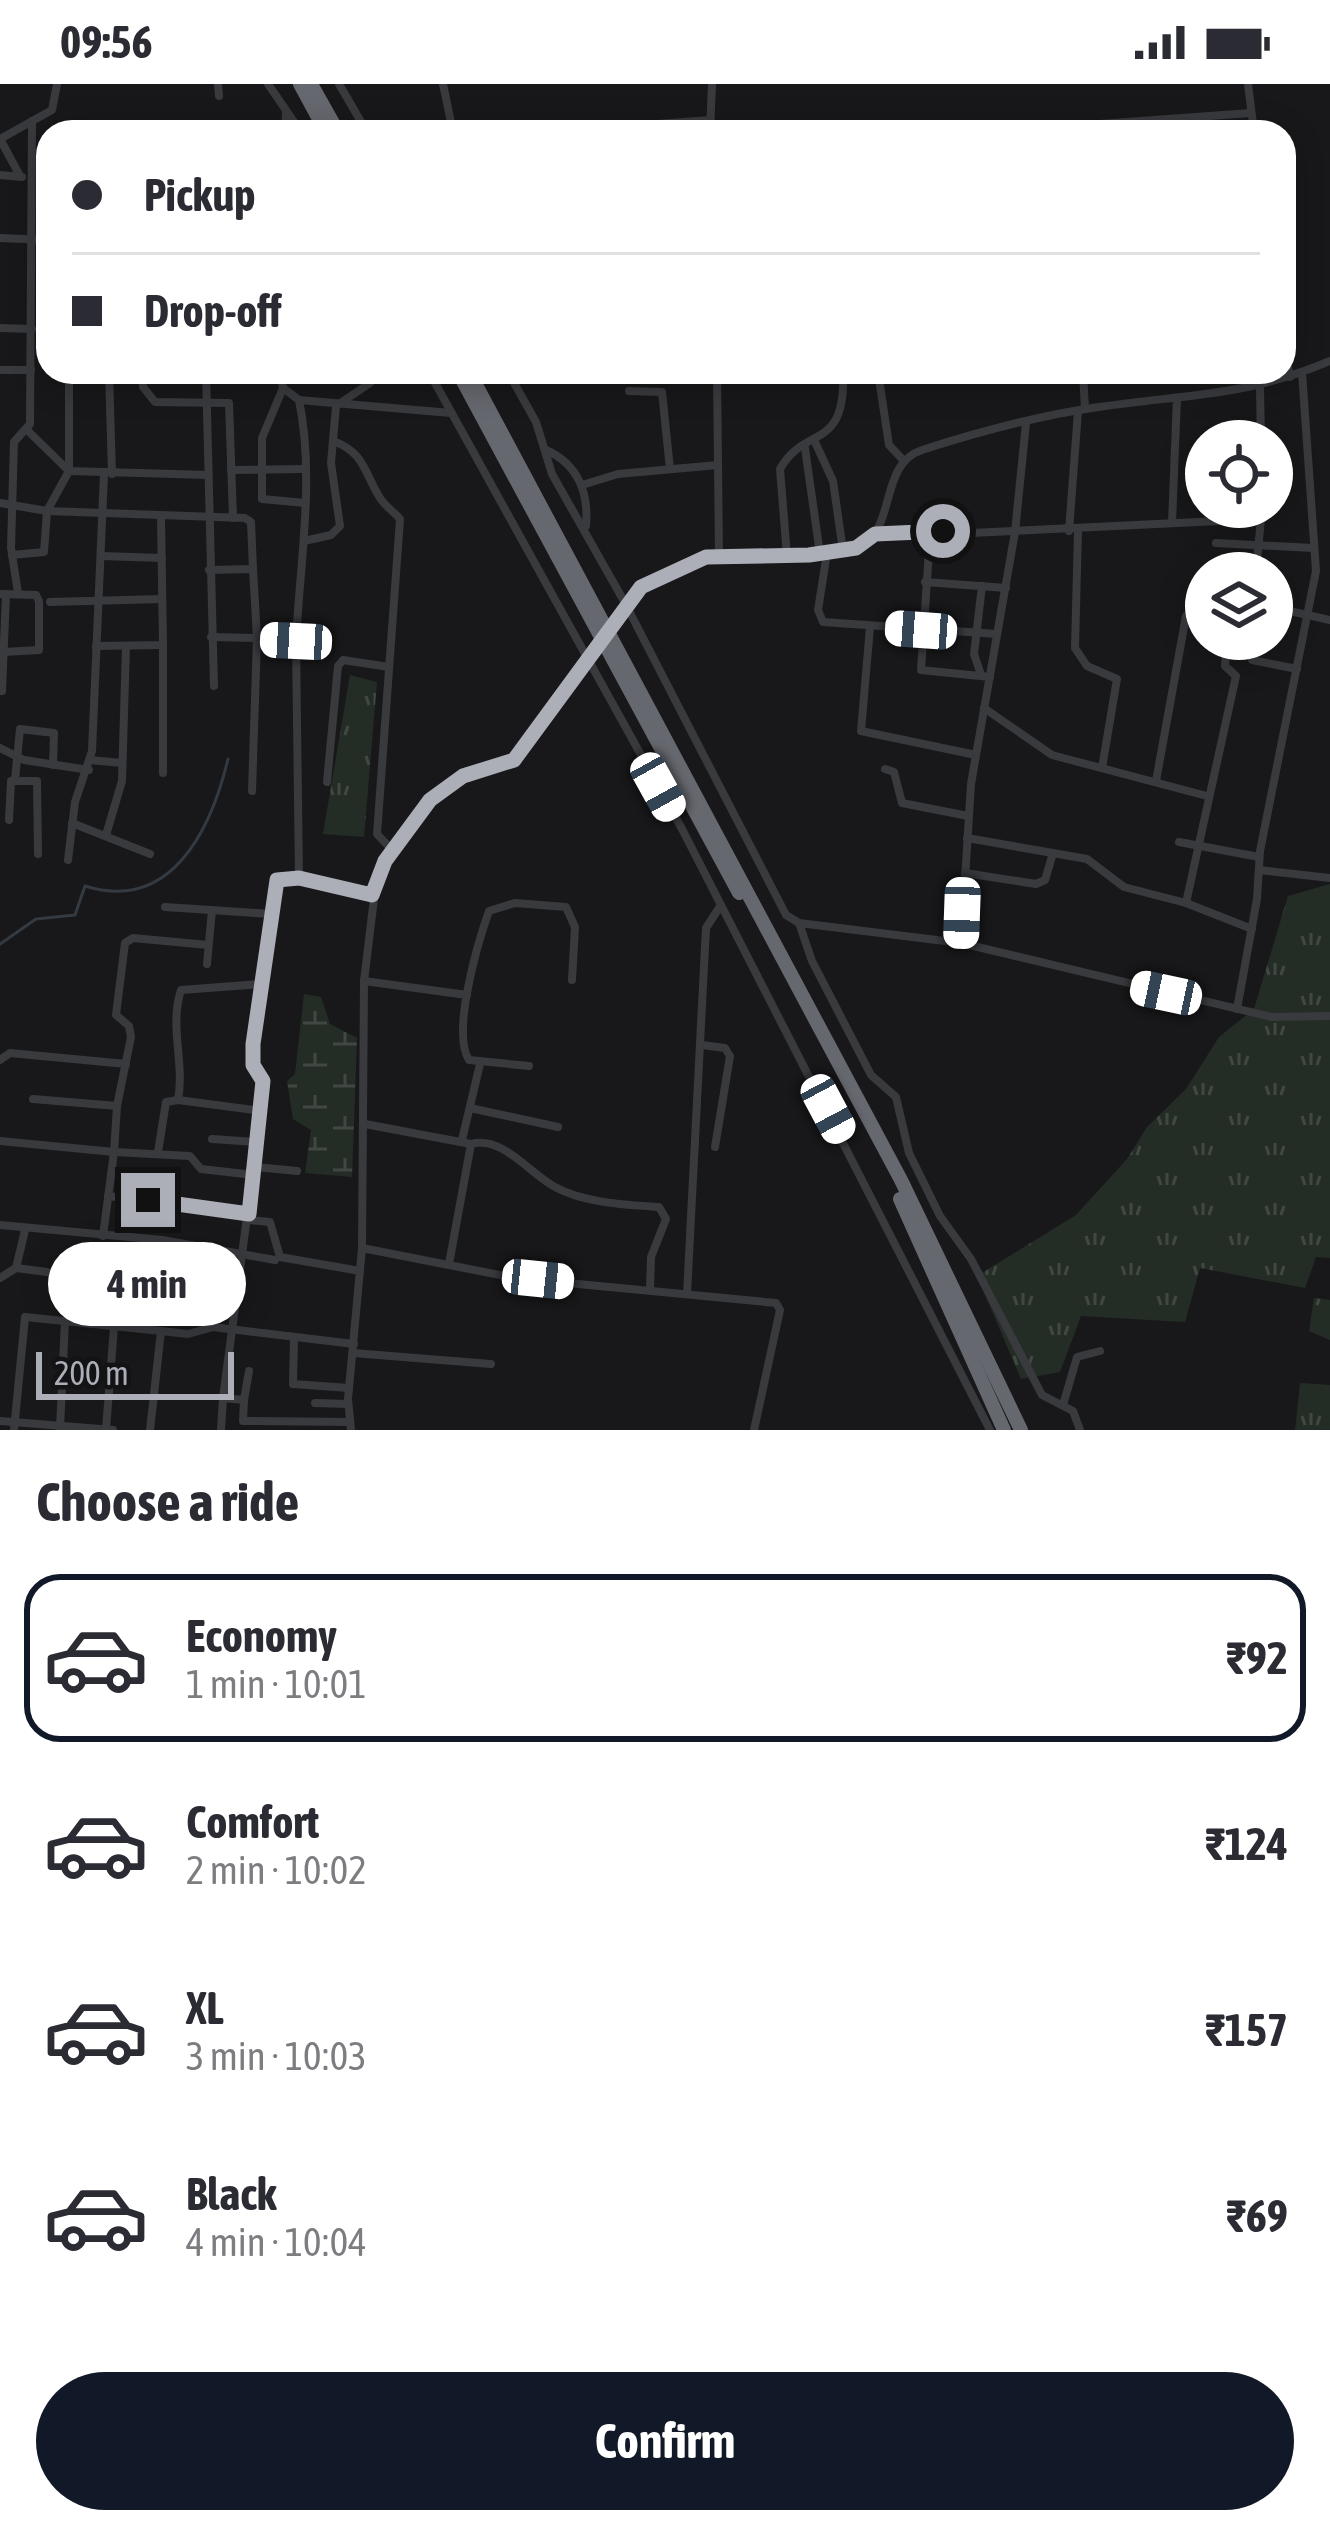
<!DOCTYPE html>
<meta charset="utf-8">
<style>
body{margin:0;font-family:"Asap Condensed",sans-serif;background:#f7f7f7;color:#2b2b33;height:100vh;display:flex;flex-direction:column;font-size:45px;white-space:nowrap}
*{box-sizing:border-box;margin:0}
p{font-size:39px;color:#7c7c81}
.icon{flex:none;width:66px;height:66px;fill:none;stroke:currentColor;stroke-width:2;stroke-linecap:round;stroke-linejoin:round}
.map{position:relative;height:1346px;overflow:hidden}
.drawer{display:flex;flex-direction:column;background:#fff;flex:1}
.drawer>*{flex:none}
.top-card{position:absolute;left:36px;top:36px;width:1260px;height:264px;border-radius:36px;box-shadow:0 6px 30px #0003;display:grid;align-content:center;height:264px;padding:0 36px;background:#fff}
.buttons{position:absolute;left:1185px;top:336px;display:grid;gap:24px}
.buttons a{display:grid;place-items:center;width:108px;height:108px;border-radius:50%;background:#fff;box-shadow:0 6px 30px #0003;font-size:60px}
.scale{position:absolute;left:36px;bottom:30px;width:198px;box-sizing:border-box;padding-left:12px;border:6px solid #acaeb8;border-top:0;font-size:33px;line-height:42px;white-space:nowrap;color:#acaeb8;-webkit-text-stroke:9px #131315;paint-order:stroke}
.end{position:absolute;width:54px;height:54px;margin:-27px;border:15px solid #acaeb8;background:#111;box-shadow:0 0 0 6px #111}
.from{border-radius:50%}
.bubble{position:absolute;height:84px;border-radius:42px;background:#fff;box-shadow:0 6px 30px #0003;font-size:39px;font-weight:700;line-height:84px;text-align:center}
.car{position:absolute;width:36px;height:72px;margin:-36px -18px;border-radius:15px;box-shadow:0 0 9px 3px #0007;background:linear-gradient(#fff 24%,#345 0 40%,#fff 0 76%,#345 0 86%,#fff 0)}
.top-card b{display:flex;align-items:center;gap:42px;height:114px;font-size:45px}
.top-card b+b{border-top:3px solid #e1e1e2}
.top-card i{width:30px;height:30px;background:#2b2b33}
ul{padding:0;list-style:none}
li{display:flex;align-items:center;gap:36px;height:168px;margin:0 24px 18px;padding:0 12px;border:6px solid transparent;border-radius:36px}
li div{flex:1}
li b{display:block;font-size:45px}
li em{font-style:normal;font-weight:700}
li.on{border-color:#111827}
li>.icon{width:108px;height:108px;stroke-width:1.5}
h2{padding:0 36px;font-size:54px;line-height:144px}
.action{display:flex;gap:24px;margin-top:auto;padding:24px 36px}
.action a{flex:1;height:138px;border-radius:72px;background:#111827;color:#fff;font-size:48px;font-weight:700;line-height:138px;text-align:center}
.status{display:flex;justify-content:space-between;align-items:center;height:84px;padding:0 60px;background:#fff;direction:ltr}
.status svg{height:33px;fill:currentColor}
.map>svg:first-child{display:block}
.grass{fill:url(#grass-tufts)}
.wetland{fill:url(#wetland-marsh)}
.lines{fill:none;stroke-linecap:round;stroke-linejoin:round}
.stream{stroke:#333a42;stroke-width:3}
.minor{stroke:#393a3e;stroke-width:8}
.highway{stroke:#66686f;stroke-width:14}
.route{stroke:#acaeb8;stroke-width:15}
</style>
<div class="status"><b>09:56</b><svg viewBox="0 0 49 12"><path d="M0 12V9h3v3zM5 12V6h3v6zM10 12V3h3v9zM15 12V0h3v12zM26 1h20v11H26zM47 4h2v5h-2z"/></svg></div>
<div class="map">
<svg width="1330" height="1346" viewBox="0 0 1330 1346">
<defs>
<pattern id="grass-tufts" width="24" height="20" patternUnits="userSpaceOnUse" patternTransform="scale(3)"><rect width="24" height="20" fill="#242c26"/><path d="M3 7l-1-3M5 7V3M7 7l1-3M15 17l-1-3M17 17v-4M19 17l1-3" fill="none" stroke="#414843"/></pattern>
<pattern id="wetland-marsh" width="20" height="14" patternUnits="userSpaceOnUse" patternTransform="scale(3)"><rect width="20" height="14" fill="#242c26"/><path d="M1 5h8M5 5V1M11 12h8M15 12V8" fill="none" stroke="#414843"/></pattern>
</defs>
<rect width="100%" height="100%" fill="#18181a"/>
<!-- grass -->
<g class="grass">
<path d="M350,591L377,598L364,753L323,750Z"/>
<path d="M1330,800V1174L1316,1173L1305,1204L1200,1184L1185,1238L1081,1232L1060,1288L1021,1295L977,1192L1076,1131L1127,1075L1147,1043L1186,1005L1219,953L1254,925L1288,812Z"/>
<path d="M1314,1214L1330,1216V1256L1309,1247Z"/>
<path d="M1300,1299L1330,1301V1346H1295Z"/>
</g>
<!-- wetland -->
<path class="wetland" d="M304,910L321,913L330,940L357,954L352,1093L305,1089L311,1046L293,1035L287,997L295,990Z"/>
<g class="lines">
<!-- stream -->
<path class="stream" d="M0,860L36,835L75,831L85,802C171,829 211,746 228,675"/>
<!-- minor -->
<g class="minor">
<path d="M218,0L219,12"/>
<path d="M268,0L301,48"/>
<path d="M339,0L367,48"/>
<path d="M443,0L453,48"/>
<path d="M1248,0L1254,48"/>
<path d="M644,41L710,36"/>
<path d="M285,48L286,28"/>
<path d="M710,48L712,0"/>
<path d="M794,48L910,41L979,48"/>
<path d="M987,48L1251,29"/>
<path d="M0,91L22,93"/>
<path d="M20,92L0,55L52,26L57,0"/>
<path d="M0,154L48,156"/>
<path d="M0,244L32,245"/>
<path d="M1284,260L1290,293"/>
<path d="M0,286H31"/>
<path d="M69,288V387L208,391"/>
<path d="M109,288L112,390"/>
<path d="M142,288L143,303L155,318L229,319L233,434"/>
<path d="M206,288L214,602"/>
<path d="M280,288L283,304L299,316C315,393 300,478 296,557"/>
<path d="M429,288L682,745L990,1346"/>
<path d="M508,288L536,338L552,390L625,519L786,831L799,839L961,859L971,700L1015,448L1026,339"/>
<path d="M717,288L719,472"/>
<path d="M878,288L889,361L904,377"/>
<path d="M1083,288L1085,325"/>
<path d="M283,304L262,354V415L305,419"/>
<path d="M1260,304L1261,357"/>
<path d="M629,307L662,308L670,385"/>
<path d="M299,316L451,329"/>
<path d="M333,357C364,368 364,388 380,414C385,422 394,428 400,435L377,750L392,766"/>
<path d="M815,358L833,397L843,467"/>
<path d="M805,364L820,470"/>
<path d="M546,366C578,380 589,409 586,442"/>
<path d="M231,386L303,385"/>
<path d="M582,401L618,390L718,381"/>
<path d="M0,419L47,427L245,434L251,438L253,485"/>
<path d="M1172,439L1177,314"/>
<path d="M1078,446L1075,564L1087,582L1117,595L1102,684"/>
<path d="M1069,447L1078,327"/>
<path d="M875,450L930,451L921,586L990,593"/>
<path d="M930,451L1261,435"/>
<path d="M304,457L331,451L340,442L331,379L336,322L370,299L377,288"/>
<path d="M1216,459L1313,464"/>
<path d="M827,469L818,526L823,538L997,550"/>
<path d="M12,471L44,468L47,427L69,387L26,345"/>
<path d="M101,472L162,474"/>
<path d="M787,472L780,385C805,340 846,369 843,288"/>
<path d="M209,486L253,485L257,554L296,557L299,794L372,811"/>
<path d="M1256,489L1262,423"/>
<path d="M925,498L1006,504"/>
<path d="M18,509L11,464L14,358L30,340L32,37"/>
<path d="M0,510L36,511L39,517V566L4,568"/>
<path d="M50,518L162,515"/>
<path d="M1272,523L1330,536"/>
<path d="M870,543L861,647L976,671"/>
<path d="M609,546C676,438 754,492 853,465C899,453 876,381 922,366C978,348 1041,331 1099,323C1187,310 1245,313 1330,277"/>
<path d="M211,553L257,554L252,707"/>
<path d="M1248,555L1252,576L1297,585"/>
<path d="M163,561V689"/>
<path d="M96,562L163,561L161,433"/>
<path d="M981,591L974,570L982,502"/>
<path d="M2,607L6,510"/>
<path d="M984,624L1052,671L1207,712"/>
<path d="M0,664L24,676L89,686"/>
<path d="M90,676L122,679"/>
<path d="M885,685L894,688L902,719L968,732"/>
<path d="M15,696L20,645L54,649L53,681"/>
<path d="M1156,697L1186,532L1206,529"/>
<path d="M327,698L338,582L343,576L389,583"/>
<path d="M9,736L11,697H37L38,770"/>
<path d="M72,739L150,770"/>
<path d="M106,751L122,697L126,562"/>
<path d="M967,754L1087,775L1124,803L1186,819L1252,845"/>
<path d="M1179,758L1259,773"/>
<path d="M68,776L75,718L92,667L104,390"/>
<path d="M1259,786L1330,794"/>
<path d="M965,789L1036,800L1045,796L1053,769"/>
<path d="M1186,819L1236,592L1225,582L1227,555"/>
<path d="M165,823L271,830L277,796L299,794"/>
<path d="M799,839L812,877L871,991L896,1013L909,1069L940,1132L971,1175L1042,1311L1073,1327L1080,1346"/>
<path d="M961,859L1272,933L1330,932"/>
<path d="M207,880L212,826"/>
<path d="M364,897L467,911"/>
<path d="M1237,925L1257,815L1260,767L1316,487L1302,288"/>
<path d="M702,961L725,964L730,972L715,1063"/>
<path d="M0,976L10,969L126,980"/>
<path d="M529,982L469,976C451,949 478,858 489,827L515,819L566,823L575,843L572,896"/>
<path d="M33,1015L117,1022L114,1068L190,1072L201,1085L254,1091"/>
<path d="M178,1016L261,1027"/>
<path d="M117,1022L131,953L129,942L116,931L125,859L133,854L208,861"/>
<path d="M470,1024L558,1043"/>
<path d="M365,1040L471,1060L449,1180"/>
<path d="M212,1055L257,1058"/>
<path d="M462,1056L480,980"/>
<path d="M0,1057L114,1068L103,1152"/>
<path d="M471,1060C502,1051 529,1089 555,1103C584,1119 627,1121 659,1123L666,1135L651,1173L650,1206"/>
<path d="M158,1068L166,1018L178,1016C185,979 169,943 181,906L261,900"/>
<path d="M256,1083L297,1087"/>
<path d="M108,1112L249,1130"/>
<path d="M248,1136L270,1138L280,1173L360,1187"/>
<path d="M0,1141L162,1156L275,1176"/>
<path d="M362,1164L515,1194L776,1219L780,1226L754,1346"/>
<path d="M16,1184L47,1188"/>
<path d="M0,1194L16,1184L25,1146"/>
<path d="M687,1210L706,844L721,821"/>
<path d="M161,1247L188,1250L213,1243L354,1260"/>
<path d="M294,1255L293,1300L349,1304"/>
<path d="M353,1269L491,1280"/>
<path d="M62,1282L110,1286"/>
<path d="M223,1314L261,1027L263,997L252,976L271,830"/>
<path d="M244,1316L249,1287"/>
<path d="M315,1319L348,1320"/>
<path d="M1063,1321L1077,1273L1100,1267"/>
<path d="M0,1337L113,1346"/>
<path d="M60,1344L65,1237"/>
<path d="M106,1345L114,1243"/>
<path d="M14,1346L25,1233L161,1247L150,1346"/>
<path d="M221,1346L223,1314L244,1316L243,1337L350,1338"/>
<path d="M351,1346L348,1315L362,1164L364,897L376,798L414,735L446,701L514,676L601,558"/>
</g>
<!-- highway -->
<g class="highway">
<path d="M300,0L326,48"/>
<path d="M311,0L338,48"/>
<path d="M458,288L739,809"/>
<path d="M469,288L901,1096L1021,1346"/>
<path d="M900,1115L1004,1346"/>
</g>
</g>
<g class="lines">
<!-- route -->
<path class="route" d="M148,1116L249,1130L263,997L253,981V960L277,796L299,794L372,811L385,777L430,716L463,692L514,676L641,503L706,473L809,471L856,464L875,450L943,447"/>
</g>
</svg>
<div class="buttons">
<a><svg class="icon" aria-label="locate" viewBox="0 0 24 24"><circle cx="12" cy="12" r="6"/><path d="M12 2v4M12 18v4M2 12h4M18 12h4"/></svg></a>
<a><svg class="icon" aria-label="layers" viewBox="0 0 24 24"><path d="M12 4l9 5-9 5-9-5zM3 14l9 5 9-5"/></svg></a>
</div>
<div class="scale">200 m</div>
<i class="end from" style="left:943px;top:447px"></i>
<i class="end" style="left:148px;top:1116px"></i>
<div class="bubble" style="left:48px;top:1158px;width:198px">4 min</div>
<i class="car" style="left:921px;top:546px;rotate:274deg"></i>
<i class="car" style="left:296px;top:557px;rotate:273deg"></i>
<i class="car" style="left:658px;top:703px;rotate:151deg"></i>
<i class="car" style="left:962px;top:829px;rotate:182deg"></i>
<i class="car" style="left:1166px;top:909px;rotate:282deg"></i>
<i class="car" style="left:828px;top:1025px;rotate:152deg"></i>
<i class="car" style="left:538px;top:1195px;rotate:96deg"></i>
<div class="top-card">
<b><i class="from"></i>Pickup</b>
<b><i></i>Drop-off</b>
</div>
</div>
<section class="drawer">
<h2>Choose a ride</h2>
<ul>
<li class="on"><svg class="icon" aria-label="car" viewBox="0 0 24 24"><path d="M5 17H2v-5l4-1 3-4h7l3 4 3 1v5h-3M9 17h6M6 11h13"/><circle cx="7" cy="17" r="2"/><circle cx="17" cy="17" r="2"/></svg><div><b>Economy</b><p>1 min · 10:01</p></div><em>₹92</em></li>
<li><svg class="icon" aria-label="car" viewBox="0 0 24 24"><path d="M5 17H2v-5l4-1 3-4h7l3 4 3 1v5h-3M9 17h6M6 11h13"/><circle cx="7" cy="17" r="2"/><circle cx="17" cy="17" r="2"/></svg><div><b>Comfort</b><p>2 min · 10:02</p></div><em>₹124</em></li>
<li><svg class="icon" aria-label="car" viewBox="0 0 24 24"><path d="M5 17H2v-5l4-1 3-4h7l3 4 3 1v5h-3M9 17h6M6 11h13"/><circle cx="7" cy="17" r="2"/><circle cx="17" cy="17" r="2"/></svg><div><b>XL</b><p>3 min · 10:03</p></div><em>₹157</em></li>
<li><svg class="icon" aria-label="car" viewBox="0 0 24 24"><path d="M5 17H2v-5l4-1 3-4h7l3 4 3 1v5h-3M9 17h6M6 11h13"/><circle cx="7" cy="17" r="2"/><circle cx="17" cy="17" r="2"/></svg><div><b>Black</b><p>4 min · 10:04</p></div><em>₹69</em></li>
</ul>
<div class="action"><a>Confirm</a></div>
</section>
